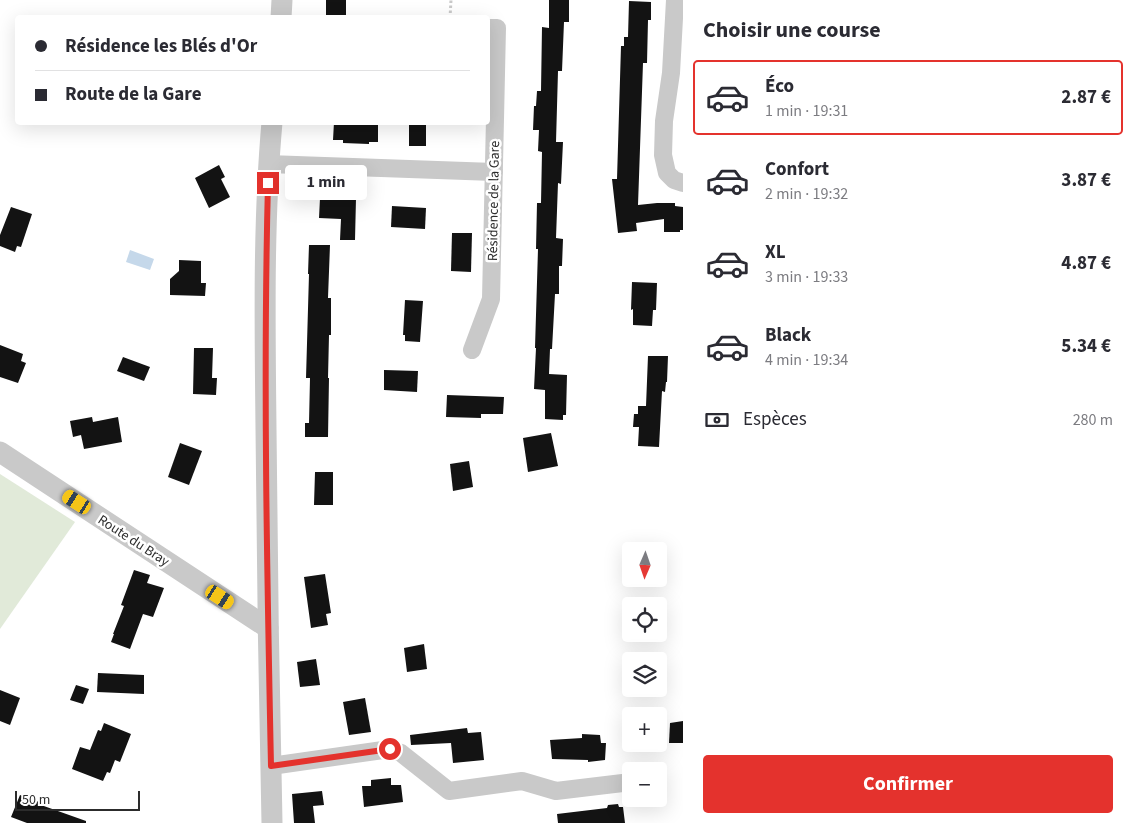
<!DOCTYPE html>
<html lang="fr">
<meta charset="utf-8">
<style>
body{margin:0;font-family:"Source Sans 3",sans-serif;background:#f7f7f7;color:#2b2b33;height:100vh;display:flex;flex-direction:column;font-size:19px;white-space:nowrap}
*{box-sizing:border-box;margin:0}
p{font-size:16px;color:#7c7c81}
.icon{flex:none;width:28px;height:28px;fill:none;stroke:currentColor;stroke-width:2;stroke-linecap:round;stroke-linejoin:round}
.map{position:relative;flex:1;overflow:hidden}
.drawer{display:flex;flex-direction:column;background:#fff;width:450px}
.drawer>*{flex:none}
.top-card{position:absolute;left:15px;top:15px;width:475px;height:110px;border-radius:5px;box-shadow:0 5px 20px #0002;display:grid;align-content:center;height:110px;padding:0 20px;background:#fff}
.needle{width:32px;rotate:182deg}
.controls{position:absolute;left:622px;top:542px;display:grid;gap:10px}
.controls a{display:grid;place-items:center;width:45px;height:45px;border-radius:5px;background:#fff;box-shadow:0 5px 20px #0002;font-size:25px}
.scale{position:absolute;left:15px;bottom:12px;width:125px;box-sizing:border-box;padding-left:5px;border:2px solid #2c2c2c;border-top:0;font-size:14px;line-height:18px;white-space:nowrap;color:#2c2c2c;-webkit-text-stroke:4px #fff;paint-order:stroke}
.end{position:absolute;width:22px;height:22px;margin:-11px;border:6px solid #e4322d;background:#fff;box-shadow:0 0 0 2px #fff}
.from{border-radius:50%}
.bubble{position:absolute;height:35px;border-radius:5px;background:#fff;box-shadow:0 5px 20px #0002;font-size:16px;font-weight:700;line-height:35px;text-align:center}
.car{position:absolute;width:15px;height:30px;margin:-15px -8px;border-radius:6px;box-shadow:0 0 4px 1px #0007;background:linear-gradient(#f5c518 24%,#345 0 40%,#f5c518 0 76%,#345 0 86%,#f5c518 0)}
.top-card b{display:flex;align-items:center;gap:18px;height:48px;font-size:19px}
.top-card b+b{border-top:1px solid #e1e1e2}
.top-card i{width:12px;height:12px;background:#2b2b33}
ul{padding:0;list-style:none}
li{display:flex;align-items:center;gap:15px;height:75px;margin:0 10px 8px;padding:0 10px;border:2px solid transparent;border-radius:5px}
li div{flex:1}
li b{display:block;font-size:19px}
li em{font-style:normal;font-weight:700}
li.active{border-color:#e4322d}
li>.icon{width:45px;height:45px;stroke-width:1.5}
h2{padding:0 20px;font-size:22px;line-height:60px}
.pay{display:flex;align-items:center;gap:12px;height:55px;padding:0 20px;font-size:19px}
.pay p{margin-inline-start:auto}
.action{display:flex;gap:10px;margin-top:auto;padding:10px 20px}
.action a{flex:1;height:58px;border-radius:5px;background:#e4322d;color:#fff;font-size:20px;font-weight:700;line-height:58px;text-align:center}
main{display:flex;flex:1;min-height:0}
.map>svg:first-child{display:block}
.green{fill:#e1ead9}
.water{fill:#c5d8ea}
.building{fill:#131313}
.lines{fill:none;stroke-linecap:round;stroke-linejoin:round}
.path{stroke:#c9c9c9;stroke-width:3;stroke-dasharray:2.5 2.5;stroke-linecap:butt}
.minor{stroke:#c9c9c9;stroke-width:18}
.tertiary{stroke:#c9c9c9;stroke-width:21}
.route{stroke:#e4322d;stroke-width:6}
.labels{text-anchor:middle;stroke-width:5;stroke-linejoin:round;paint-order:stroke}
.street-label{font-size:14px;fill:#2c2c2c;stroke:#fff}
</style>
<main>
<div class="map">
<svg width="683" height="823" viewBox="0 0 683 823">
<rect width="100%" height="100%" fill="#fff"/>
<!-- green -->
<path class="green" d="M0,474L75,522L0,629Z"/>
<!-- water -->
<path class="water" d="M130,250L154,259L150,270L126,262Z"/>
<!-- building -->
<g class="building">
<rect x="326" y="0" width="20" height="18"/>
<path d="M549,0H569V22H564L562,71H558L556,142H563L561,184L558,183L556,238L563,239L562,266H559V294H555L552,349H550L549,374L567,375L566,415H563V420L545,419V390L534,389L536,348H535L538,249H536L537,203H541L542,152L538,151L539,130H533L534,106H536L537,91H541L542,27L549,28Z"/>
<path d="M629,1L651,2V20H648L647,63H643L638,205L657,203H675V206L683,207V230H680V232H664V219L636,223L637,231L618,233L612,179H617L621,46H624V37H628Z"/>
<path d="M334,122H378V142H369V144L343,143V140H333Z"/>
<rect x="409" y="122" width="17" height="24"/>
<path d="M219,165L225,177L221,179L230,197L209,208L195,178Z"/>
<path d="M320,198H356L355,240H340L341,219L319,218Z"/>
<path d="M392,206L426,208L425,229L391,227Z"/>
<path d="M11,207L32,214L21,247L17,246L15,252L0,246V235Z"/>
<path d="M452,233H472L471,272L451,271Z"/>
<path d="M309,245H330L328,298H331V335H329L328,378H329L328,437H305V423H309L310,378H306L309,274H308Z"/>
<path d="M179,260L201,261V283H206L205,296L170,295V279L179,271Z"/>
<path d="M632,282L657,283L656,310H653L652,326L633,325V309L631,310Z"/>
<path d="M405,300L423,301L420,342L405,341V335H403Z"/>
<path d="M0,345L23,354L21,361L26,363L18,383L0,377Z"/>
<path d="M194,348H213L212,378H217L216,395L193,394Z"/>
<path d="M648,356H668L667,382H666L665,392L662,391L659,447L638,446L639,427H633L634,414H638V406H646Z"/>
<path d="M123,357L150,367L144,381L117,371Z"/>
<path d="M384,370L418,371L417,392L384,390Z"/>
<path d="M447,395L504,397L503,414H481V418L446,417Z"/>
<path d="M92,417L93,422L118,417L122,442L84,449L81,435L73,437L70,421Z"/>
<path d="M551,433L558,466L528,472L523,438Z"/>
<path d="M180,443L202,451L189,485L168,477Z"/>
<path d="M469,461L473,487L453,491L450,464Z"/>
<path d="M315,472H333V505H314Z"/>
<path d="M134,570L150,575L147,583L164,588L153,617L143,614L130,649L111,642L114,634H113L124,606L121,605Z"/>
<path d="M325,574L331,613L326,614L328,625L311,628L304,577Z"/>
<path d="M424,644L427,669L407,672L404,648Z"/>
<path d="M316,659L320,685L300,687L297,662Z"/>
<path d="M98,673L144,675V694L97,692Z"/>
<path d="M76,685L89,689L83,704L70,700Z"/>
<path d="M0,690L20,698L10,725L0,721Z"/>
<path d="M365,698L371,732L349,735L343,702Z"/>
<path d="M683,721V743H669L670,723Z"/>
<path d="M104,723L131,734L120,762L115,760L110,773L107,772L103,781L72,769L80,747L90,750L98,730L101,731Z"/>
<path d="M467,728L468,733L481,732L484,760L453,763L451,743L411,745L410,735Z"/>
<path d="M582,734L600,735L601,743H606L605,760L588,762V760L552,759L550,740L582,738Z"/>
<path d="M391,778V785H401L403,802L364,807L362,786H371V780Z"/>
<path d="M322,791L324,805L313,806L315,823H294L292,794Z"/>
<path d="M20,795L42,803L41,805L86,821V823H27L11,817Z"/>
<path d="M618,804L619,807H623L625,823H558L557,814L607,808L608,805Z"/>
</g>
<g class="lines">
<!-- path -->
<path class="path" d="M450,18L451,0"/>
<!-- minor -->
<g class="minor">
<path d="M675,0L671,73L664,121L663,155L667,173L674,180L683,183"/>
<path d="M268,164L494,172"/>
<path d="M472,350L491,299L497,28H488"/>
<path d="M271,766L390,749L401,753L449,791L522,781L556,791L631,782"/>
</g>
<!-- tertiary -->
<g class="tertiary">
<path d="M281,18L282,0"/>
<path d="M272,122C263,224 265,327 266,429C267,560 269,692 272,823"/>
<path d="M0,452L268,628"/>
</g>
</g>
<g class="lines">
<!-- route -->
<path class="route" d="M268,183C263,377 267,572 271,766L390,749"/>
</g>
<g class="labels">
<!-- street labels -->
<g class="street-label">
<text transform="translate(493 201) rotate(-89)" y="5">Résidence de la Gare</text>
<text transform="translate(134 540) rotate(33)" y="5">Route du Bray</text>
</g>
</g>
</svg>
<div class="controls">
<a><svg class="needle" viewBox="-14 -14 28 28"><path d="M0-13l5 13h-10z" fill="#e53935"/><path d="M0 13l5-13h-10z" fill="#7c7c81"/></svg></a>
<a><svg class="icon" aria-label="locate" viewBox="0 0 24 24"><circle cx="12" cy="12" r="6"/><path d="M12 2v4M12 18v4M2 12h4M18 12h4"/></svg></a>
<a><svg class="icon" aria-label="layers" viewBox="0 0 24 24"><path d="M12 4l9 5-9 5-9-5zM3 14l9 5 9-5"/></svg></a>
<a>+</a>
<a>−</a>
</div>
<div class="scale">50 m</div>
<i class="end from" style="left:390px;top:749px"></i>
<i class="end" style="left:268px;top:183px"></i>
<div class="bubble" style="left:285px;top:165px;width:82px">1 min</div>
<i class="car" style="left:77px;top:502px;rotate:303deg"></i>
<i class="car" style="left:220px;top:597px;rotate:123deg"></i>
<div class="top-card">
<b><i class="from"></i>Résidence les Blés d'Or</b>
<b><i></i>Route de la Gare</b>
</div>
</div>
<section class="drawer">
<h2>Choisir une course</h2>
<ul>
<li class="active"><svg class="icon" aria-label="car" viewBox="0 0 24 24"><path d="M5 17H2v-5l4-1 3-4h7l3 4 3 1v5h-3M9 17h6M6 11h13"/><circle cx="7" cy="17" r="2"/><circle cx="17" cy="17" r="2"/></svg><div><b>Éco</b><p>1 min · 19:31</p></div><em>2.87 €</em></li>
<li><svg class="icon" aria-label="car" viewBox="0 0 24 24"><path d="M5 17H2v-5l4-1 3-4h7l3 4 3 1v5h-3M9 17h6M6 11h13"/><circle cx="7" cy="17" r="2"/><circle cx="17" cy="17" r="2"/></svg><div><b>Confort</b><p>2 min · 19:32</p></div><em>3.87 €</em></li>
<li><svg class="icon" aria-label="car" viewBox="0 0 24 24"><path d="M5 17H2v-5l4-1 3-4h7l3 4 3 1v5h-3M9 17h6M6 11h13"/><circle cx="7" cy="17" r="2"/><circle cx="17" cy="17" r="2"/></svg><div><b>XL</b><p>3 min · 19:33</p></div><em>4.87 €</em></li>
<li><svg class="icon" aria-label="car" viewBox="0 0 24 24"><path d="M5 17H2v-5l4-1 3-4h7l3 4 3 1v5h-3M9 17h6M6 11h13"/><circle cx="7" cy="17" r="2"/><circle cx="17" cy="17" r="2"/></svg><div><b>Black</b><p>4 min · 19:34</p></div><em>5.34 €</em></li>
</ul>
<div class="pay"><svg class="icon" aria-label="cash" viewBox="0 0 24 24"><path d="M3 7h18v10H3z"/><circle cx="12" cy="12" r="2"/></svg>Espèces<p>280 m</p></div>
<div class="action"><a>Confirmer</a></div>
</section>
</main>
